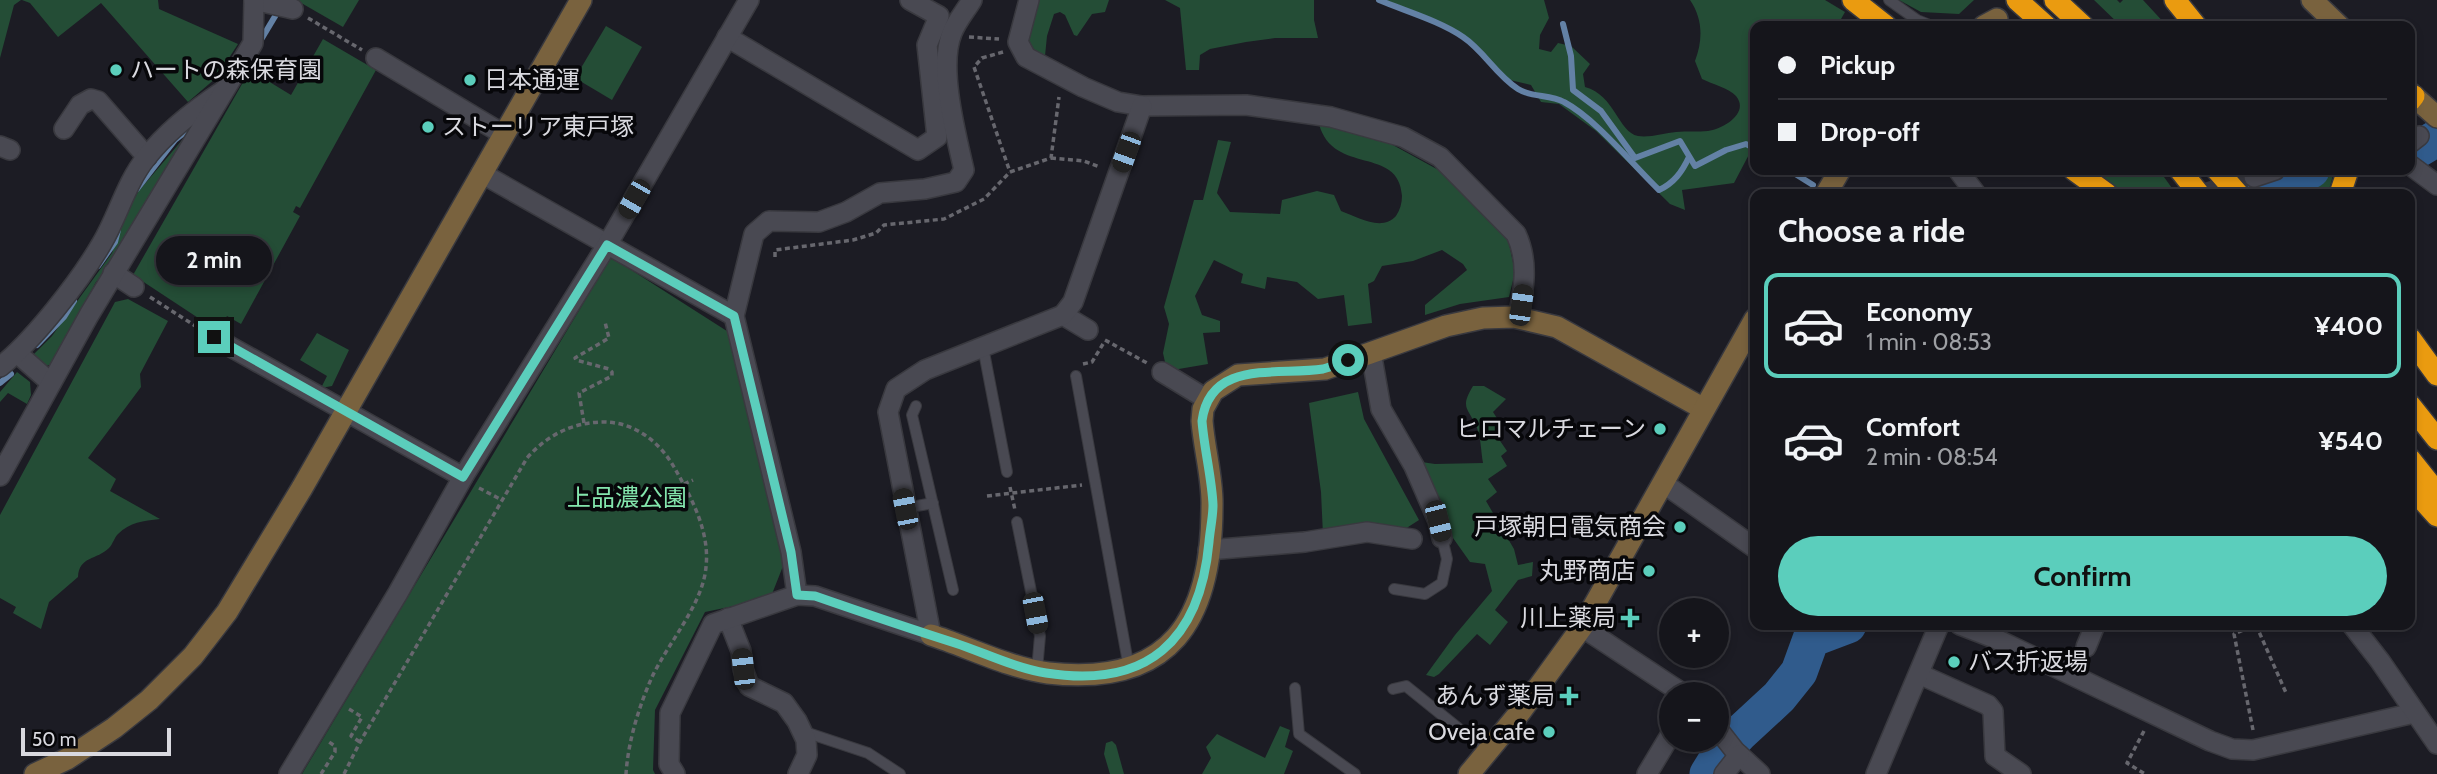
<!DOCTYPE html>
<meta charset="utf-8">
<style>
body{margin:0;font-family:Cabin,"Noto Sans JP",sans-serif;background:#1e1e24;color:#f1f3f6;height:100vh;display:flex;flex-direction:column;font-size:26px;white-space:nowrap}
*{box-sizing:border-box;margin:0}
p{font-size:23px;color:#9d9fa3}
.icon{flex:none;width:38px;height:38px;fill:none;stroke:currentColor;stroke-width:2;stroke-linecap:round;stroke-linejoin:round}
.map{position:relative;flex:1;overflow:hidden}
.details{position:absolute;left:1750px;top:189px;width:665px;height:441px;display:flex;flex-direction:column;background:#15151b;border-radius:14px;box-shadow:0 4px 10px #0003,0 0 0 2px #34343a}
.details>*{flex:none}
.top-card{position:absolute;left:1750px;top:21px;width:665px;height:154px;border-radius:14px;box-shadow:0 4px 10px #0003,0 0 0 2px #34343a;display:grid;align-content:center;height:154px;padding:0 28px;background:#15151b}
.fabs{position:absolute;left:1659px;top:598px;display:grid;gap:14px}
.fabs a{display:grid;place-items:center;width:70px;height:70px;border-radius:50%;background:#15151b;box-shadow:0 4px 10px #0003,0 0 0 2px #34343a;font-size:35px}
.scale{position:absolute;left:21px;bottom:18px;width:150px;box-sizing:border-box;padding-left:7px;border:4px solid #d9d9df;border-top:0;font-size:19px;line-height:24px;white-space:nowrap;color:#d9d9df;-webkit-text-stroke:5px #07070a;paint-order:stroke}
.end{position:absolute;width:32px;height:32px;margin:-16px;border:9px solid #5bcebc;background:#111;box-shadow:0 0 0 4px #111}
.from{border-radius:50%}
.bubble{position:absolute;height:49px;border-radius:24px;background:#15151b;box-shadow:0 4px 10px #0003,0 0 0 2px #34343a;font-size:23px;font-weight:800;line-height:49px;text-align:center}
.car{position:absolute;width:21px;height:42px;margin:-21px -10px;border-radius:9px;box-shadow:0 0 5px 2px #0007;background:linear-gradient(#222 24%,#8ab4d8 0 40%,#222 0 76%,#8ab4d8 0 86%,#222 0)}
.top-card b{display:flex;align-items:center;gap:24px;height:66px;font-size:26px}
.top-card b+b{border-top:2px solid #34343a}
.top-card i{width:18px;height:18px;background:#f1f3f6}
ul{padding:0;list-style:none}
li{display:flex;align-items:center;gap:21px;height:105px;margin:0 14px 10px;padding:0 14px;border:4px solid transparent;border-radius:14px}
li div{flex:1}
li b{display:block;font-size:26px}
li em{font-style:normal;font-weight:800}
li.active{border-color:#5bcebc}
li>.icon{width:63px;height:63px;stroke-width:1.5}
h2{padding:0 28px;font-size:32px;line-height:84px}
.primary-button{display:flex;gap:14px;margin-top:auto;padding:14px 28px}
.primary-button a{flex:1;height:80px;border-radius:42px;background:#5bcebc;color:#111;font-size:28px;font-weight:800;line-height:80px;text-align:center}
.map>svg:first-child{display:block}
.green{fill:#244d36}
.lines{fill:none;stroke-linecap:round;stroke-linejoin:round}
.stream{stroke:#6381a5;stroke-width:6}
.river{stroke:#305b8c;stroke-width:37}
.street-tunnel{stroke:#383840;stroke-width:19;stroke-dasharray:19 10;stroke-linecap:butt}
.lane-casing{stroke:#39393f;stroke-width:12}
.street-casing{stroke:#39393f;stroke-width:22}
.secondary-casing{stroke:#39393f;stroke-width:24}
.highway-casing{stroke:#39393f;stroke-width:24}
.path{stroke:#67676e;stroke-width:3.5;stroke-dasharray:5 3.5;stroke-linecap:butt}
.lane{stroke:#494952;stroke-width:10}
.street{stroke:#494952;stroke-width:19}
.secondary{stroke:#79623e;stroke-width:21}
.highway{stroke:#ea9b10;stroke-width:21}
.route{stroke:#5bcebc;stroke-width:9}
.poi-dot{fill:#5bcebc;stroke:#07070a;stroke-width:2.5}
.labels{text-anchor:middle;stroke-width:7;stroke-linejoin:round;paint-order:stroke}
.poi-label{font-size:24px;fill:#d9d9df;stroke:#07070a;text-anchor:end}
.park-label{font-size:24px;fill:#84e6ad;stroke:#07070a}
</style>
<div class="map">
<svg width="2437" height="774" viewBox="0 0 2437 774">
<rect width="100%" height="100%" fill="#1c1c24"/>
<!-- green -->
<g class="green">
<path d="M0,0H21L14,5L0,58Z"/>
<path d="M22,0H158L159,9L238,44L216,78L188,102L101,3L58,37L30,3Z"/>
<path d="M296,0H359L343,27Z"/>
<path d="M1035,0H1109L1105,12L1092,14L1077,36L1074,35L1065,15L1060,12L1054,14L1047,36L1045,56C1017,54 1032,18 1035,0Z"/>
<path d="M1165,0H1314V20L1318,38H1275L1246,42L1210,49L1200,55L1199,70H1186L1180,8Z"/>
<path d="M1386,0H1544L1549,18L1540,35L1539,49L1551,52L1558,43L1571,46L1590,64L1583,74L1585,87C1615,95 1618,132 1638,136C1649,138 1665,133 1676,132C1687,131 1698,132 1708,131C1723,129 1750,113 1736,96C1729,88 1712,84 1702,79L1695,61C1703,40 1703,19 1690,0H1825L1845,12L1837,26H1755V143L1734,183L1682,190L1685,210L1670,204L1596,131L1559,104L1541,102L1531,85L1510,80L1469,40L1431,20Z"/>
<path d="M1899,0H1974L1959,14L1921,12Z"/>
<path d="M2094,0H2117L2120,3L2123,0H2143L2167,26H2121Z"/>
<path d="M606,26L642,47L612,100L575,78Z"/>
<path d="M323,39L376,70L300,208L296,206L293,212L300,216L241,324L227,316L218,331L133,275L250,70L291,95Z"/>
<path d="M1319,124L1371,133L1444,173L1507,234L1515,272L1509,297L1460,304L1425,315V305L1467,270L1463,264L1442,250L1413,261L1382,266L1374,281L1368,284L1372,323L1348,326L1344,295L1318,299L1297,282L1267,277L1265,289L1241,283L1243,274L1214,260L1195,296L1202,315L1220,321V332L1203,333L1208,364L1167,371L1163,353L1169,324L1164,307L1194,200H1203L1218,140L1231,142L1217,193L1230,212L1280,214L1282,200L1317,191L1334,195L1341,211C1357,217 1382,232 1396,216C1400,210 1402,203 1402,196C1399,145 1333,176 1319,124Z"/>
<path d="M188,133L118,255L96,282L50,365L40,366L32,356L52,336L112,253L125,216L138,192Z"/>
<path d="M2089,170H2159L2174,191L2163,194H2127Z"/>
<path d="M2333,175L2328,194H2280L2287,183Z"/>
<path d="M611,257L730,333L785,561L772,594L734,606L705,612L655,710L653,770L655,774H302Z"/>
<path d="M128,299L168,321L140,374L141,387L88,458L116,479L110,491L160,519C143,521 130,522 118,534C114,538 113,544 109,548C97,560 79,556 78,577L49,602L41,629L13,613L16,607L0,598V515L115,302Z"/>
<path d="M317,333L349,350L332,386L321,388L327,376L300,360Z"/>
<path d="M17,372L30,382L31,395L27,404L8,393L0,402V392Z"/>
<path d="M1473,386H1484L1506,399L1493,412L1502,426L1494,432L1507,451L1501,456L1507,466L1488,479L1497,492L1486,501L1514,549L1518,565L1533,562L1532,576L1518,580L1495,610L1508,622L1490,645L1477,634L1439,674L1434,677L1426,675L1455,635L1492,591L1485,564L1470,562L1441,521L1415,461L1435,464L1483,463C1481,452 1481,438 1477,428C1469,408 1459,409 1473,386Z"/>
<path d="M1358,392L1364,419L1419,520L1405,529L1323,535L1321,492L1309,403Z"/>
<path d="M1280,726L1290,730L1285,747L1293,751L1284,774H1202L1211,758L1206,747L1217,734L1265,758Z"/>
<path d="M1112,741L1116,745L1124,774H1110L1104,754L1106,743Z"/>
</g>
<g class="lines">
<!-- stream -->
<g class="stream">
<path d="M1379,0C1405,11 1440,21 1463,37C1484,51 1496,75 1518,89C1532,98 1550,94 1564,102C1596,119 1632,164 1659,190C1674,183 1682,172 1689,157"/>
<path d="M1563,24L1571,56L1573,90L1601,111L1635,158L1680,141L1695,166L1726,150L1746,144L1755,149"/>
<path d="M259,43L280,8"/>
<path d="M1789,170L1813,185"/>
<path d="M137,189L175,140L198,122"/>
<path d="M98,266L115,242L118,230"/>
<path d="M37,345L64,317L74,301"/>
<path d="M0,383L11,374"/>
</g>
<!-- river -->
<g class="river">
<path d="M2410,154L2437,138"/>
<path d="M2241,194L2311,170"/>
<path d="M1708,774L1721,753L1739,734L1779,697L1799,672L1811,639L1848,625"/>
</g>
<!-- street-tunnel -->
<path class="street-tunnel" d="M2200,194L2254,177"/>
<!-- lane casing -->
<g class="lane-casing">
<g id="lane">
<path d="M1889,0L1917,20L1932,26"/>
<path d="M983,347L1007,472"/>
<path d="M1076,376L1129,668"/>
<path d="M916,406L912,415L953,590"/>
<path d="M906,508L933,503"/>
<path d="M1017,522L1040,636L1037,670"/>
<path d="M1394,589L1425,594L1442,583L1447,559L1442,538"/>
<path d="M1295,688L1299,734L1355,774"/>
<path d="M1393,689L1406,686L1463,732L1490,749"/>
<path d="M802,731L868,753L900,774"/>
</g>
</g>
<!-- street casing -->
<g class="street-casing">
<g id="street">
<path d="M254,0L293,9"/>
<path d="M1029,0L1018,42L1026,57L1083,87L1118,102L1142,106L1246,105L1331,117L1403,137L1440,157L1516,234C1529,262 1524,288 1518,318"/>
<path d="M727,37L918,150L937,137L927,45L939,16L910,0"/>
<path d="M376,58L503,134"/>
<path d="M64,129L80,105L91,99L98,101L147,157"/>
<path d="M2410,143L2419,136"/>
<path d="M0,146L10,150"/>
<path d="M2410,165L2437,185"/>
<path d="M1958,170L1976,194"/>
<path d="M481,173L734,316"/>
<path d="M2254,177L2275,170"/>
<path d="M113,273L134,287"/>
<path d="M1063,315L1088,330"/>
<path d="M213,337L463,477"/>
<path d="M1371,352L1381,409L1414,466L1438,521L1442,538"/>
<path d="M17,353L51,383"/>
<path d="M0,367C34,340 80,281 102,243C118,216 126,183 146,158C167,131 194,110 223,91"/>
<path d="M1162,372L1208,400"/>
<path d="M0,476L89,315L253,43L254,0"/>
<path d="M1663,483L1755,548"/>
<path d="M1208,550L1305,542L1367,532L1412,539"/>
<path d="M797,595L791,552L734,316L754,234L769,221L819,222L846,212L880,193L925,189L956,182L964,170C956,135 938,67 952,33C956,22 966,10 972,0"/>
<path d="M728,618L741,651L743,669L749,686L784,703L797,721L806,740L807,755L798,774"/>
<path d="M1960,625L1994,638L2210,741L2232,749L2253,750L2414,713"/>
<path d="M2352,625L2380,661L2437,744"/>
<path d="M1582,627L1685,695"/>
<path d="M2086,647L2095,625"/>
<path d="M1919,674L1988,705L1993,711L1995,756L2021,774"/>
<path d="M1717,728L1735,751L1760,774"/>
<path d="M289,774L398,593L463,477L607,245L749,0"/>
<path d="M675,774L669,764L670,713L713,624L797,595L815,596L931,635L888,412L896,389L925,370L1063,315L1073,302L1142,106"/>
<path d="M1647,774L1671,734"/>
<path d="M1724,774L1739,755"/>
<path d="M1876,774L1939,625"/>
</g>
</g>
<!-- secondary casing -->
<g class="secondary-casing">
<g id="secondary">
<path d="M2312,0L2339,26"/>
<path d="M1984,26L1997,19"/>
<path d="M2410,93L2437,117"/>
<path d="M1826,194L1840,170"/>
<path d="M931,635C968,647 1010,668 1048,673C1171,687 1212,620 1212,506C1213,480 1204,448 1202,421L1203,409L1213,391L1238,375L1325,369L1446,326L1483,318L1514,317L1557,327L1704,409"/>
<path d="M35,774L67,759L114,728L149,700L193,656L227,612L302,488L581,0"/>
<path d="M1469,774L1521,711L1582,627L1755,319"/>
</g>
</g>
<!-- highway casing -->
<g class="highway-casing">
<g id="highway">
<path d="M1853,0L1886,26"/>
<path d="M2017,0L2046,26"/>
<path d="M2055,0L2083,26"/>
<path d="M2175,0L2196,26"/>
<path d="M2410,101L2414,96"/>
<path d="M2074,170L2107,194"/>
<path d="M2180,170L2199,194"/>
<path d="M2217,170L2238,194"/>
<path d="M2340,194L2348,170"/>
<path d="M2410,338L2437,375"/>
<path d="M2410,405L2437,439"/>
<path d="M2410,459L2437,493"/>
<path d="M2410,486L2437,516"/>
</g>
</g>
<!-- path -->
<g class="path">
<path d="M308,18L362,50"/>
<path d="M969,37L999,39"/>
<path d="M1003,52L982,58L974,67L1010,172"/>
<path d="M1051,158L1084,161L1100,167"/>
<path d="M775,257V250L853,240L876,233L884,225L944,219L984,199L1010,172L1051,158L1059,97"/>
<path d="M150,297L197,327"/>
<path d="M1105,340L1147,363"/>
<path d="M1083,364L1092,362L1103,344"/>
<path d="M584,423L579,393L612,376V372L609,369L576,360L575,358L609,338L605,322"/>
<path d="M684,484L693,480"/>
<path d="M1010,487L1015,510"/>
<path d="M479,488L500,499"/>
<path d="M987,496L1082,485"/>
<path d="M2256,625L2287,695"/>
<path d="M349,709L362,717L351,736L360,742"/>
<path d="M2253,730L2234,634L2255,625"/>
<path d="M2144,731L2127,763L2145,774"/>
<path d="M321,774L335,752V746L329,742"/>
<path d="M344,774L360,742L527,458C547,435 572,423 601,422C633,421 659,441 674,467C691,497 710,531 706,567C703,604 668,643 652,677C639,706 628,742 626,774"/>
</g>
<!-- lane -->
<use href="#lane" class="lane"/>
<!-- street -->
<use href="#street" class="street"/>
<!-- secondary -->
<use href="#secondary" class="secondary"/>
<!-- highway -->
<use href="#highway" class="highway"/>
</g>
<g class="lines">
<!-- route -->
<path class="route" d="M214,337L463,477L607,245L734,316L791,552L797,595L815,596C861,612 908,628 955,643C985,653 1015,668 1046,673C1147,689 1200,641 1209,542C1210,530 1213,517 1213,505C1212,479 1204,448 1202,421C1210,359 1277,376 1323,369C1331,367 1340,363 1348,360"/>
</g>
<!-- markers -->
<g class="poi-dot">
<circle cx="116" cy="70" r="7"/>
<circle cx="470" cy="80" r="7"/>
<circle cx="428" cy="127" r="7"/>
<circle cx="1660" cy="429" r="7"/>
<circle cx="1680" cy="527" r="7"/>
<circle cx="1649" cy="571" r="7"/>
<path d="M1626.5 607.5h7v7h7v7h-7v7h-7v-7h-7v-7h7z"/>
<circle cx="1954" cy="662" r="7"/>
<path d="M1565.5 685.5h7v7h7v7h-7v7h-7v-7h-7v-7h7z"/>
<circle cx="1549" cy="732" r="7"/>
</g>
<g class="labels">
<!-- poi labels -->
<g class="poi-label">
<text x="130" y="78" text-anchor="start">ハートの森保育園</text>
<text x="484" y="88" text-anchor="start">日本通運</text>
<text x="442" y="135" text-anchor="start">ストーリア東戸塚</text>
<text x="1646" y="437">ヒロマルチェーン</text>
<text x="1666" y="535">戸塚朝日電気商会</text>
<text x="1635" y="579">丸野商店</text>
<text x="1616" y="626">川上薬局</text>
<text x="1968" y="670" text-anchor="start">バス折返場</text>
<text x="1555" y="704">あんず薬局</text>
<text x="1535" y="740">Oveja cafe</text>
</g>
<!-- park labels -->
<g class="park-label">
<text x="627" y="506">上品濃公園</text>
</g>
</g>
</svg>
<div class="fabs">
<a>+</a>
<a>−</a>
</div>
<div class="scale">50 m</div>
<i class="end from" style="left:1348px;top:360px"></i>
<i class="end" style="left:214px;top:337px"></i>
<div class="bubble" style="left:156px;top:236px;width:116px">2 min</div>
<i class="car" style="left:1126px;top:152px;rotate:200deg"></i>
<i class="car" style="left:634px;top:199px;rotate:210deg"></i>
<i class="car" style="left:1521px;top:305px;rotate:8deg"></i>
<i class="car" style="left:905px;top:509px;rotate:349deg"></i>
<i class="car" style="left:1438px;top:521px;rotate:166deg"></i>
<i class="car" style="left:1035px;top:613px;rotate:169deg"></i>
<i class="car" style="left:743px;top:669px;rotate:354deg"></i>
<div class="top-card">
<b><i class="from"></i>Pickup</b>
<b><i></i>Drop-off</b>
</div>
<section class="details">
<h2>Choose a ride</h2>
<ul>
<li class="active"><svg class="icon" aria-label="car" viewBox="0 0 24 24"><path d="M5 17H2v-5l4-1 3-4h7l3 4 3 1v5h-3M9 17h6M6 11h13"/><circle cx="7" cy="17" r="2"/><circle cx="17" cy="17" r="2"/></svg><div><b>Economy</b><p>1 min · 08:53</p></div><em>¥400</em></li>
<li><svg class="icon" aria-label="car" viewBox="0 0 24 24"><path d="M5 17H2v-5l4-1 3-4h7l3 4 3 1v5h-3M9 17h6M6 11h13"/><circle cx="7" cy="17" r="2"/><circle cx="17" cy="17" r="2"/></svg><div><b>Comfort</b><p>2 min · 08:54</p></div><em>¥540</em></li>
</ul>
<div class="primary-button"><a>Confirm</a></div>
</section>
</div>
